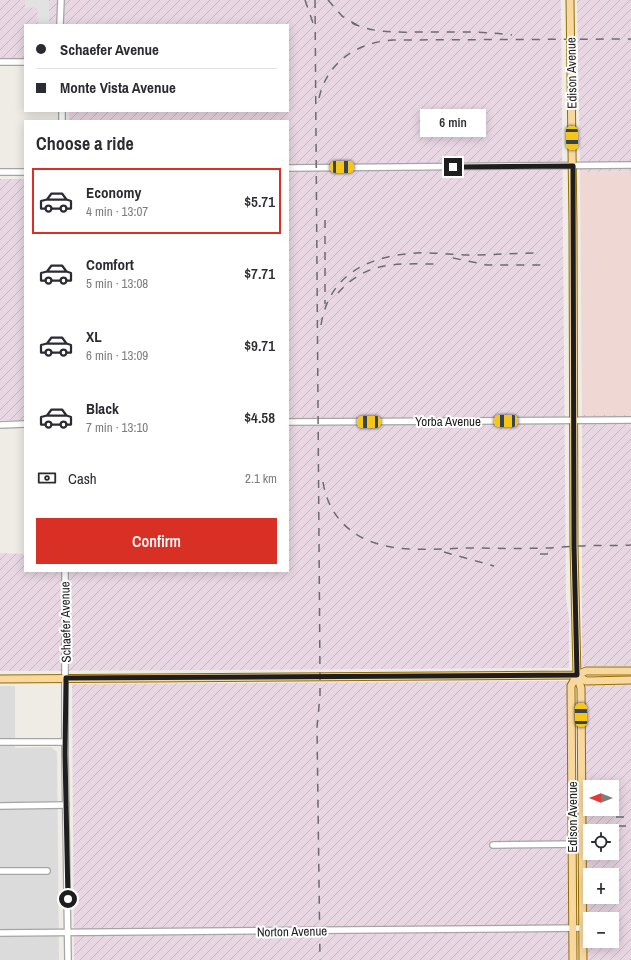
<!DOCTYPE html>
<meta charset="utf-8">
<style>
body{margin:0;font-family:"Archivo Narrow",sans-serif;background:#f7f7f7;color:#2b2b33;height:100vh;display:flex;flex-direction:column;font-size:15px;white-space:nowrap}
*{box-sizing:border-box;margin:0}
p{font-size:13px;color:#7c7c81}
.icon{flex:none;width:22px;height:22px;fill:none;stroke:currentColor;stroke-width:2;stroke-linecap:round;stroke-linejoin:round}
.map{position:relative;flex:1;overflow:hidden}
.details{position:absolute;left:24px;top:120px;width:265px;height:452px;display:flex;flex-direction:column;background:#fff;border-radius:0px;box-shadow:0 2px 10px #0003}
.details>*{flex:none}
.hud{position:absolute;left:24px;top:24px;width:265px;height:88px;border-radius:0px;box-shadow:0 2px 10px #0003;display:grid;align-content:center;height:88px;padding:0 12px;background:#fff}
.needle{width:26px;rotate:270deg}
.fabs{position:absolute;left:583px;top:780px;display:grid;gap:8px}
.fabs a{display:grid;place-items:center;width:36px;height:36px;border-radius:0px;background:#fff;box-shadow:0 2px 10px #0003;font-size:20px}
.end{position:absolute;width:18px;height:18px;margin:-9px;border:5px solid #1e1e1e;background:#fff;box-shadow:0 0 0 2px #fff}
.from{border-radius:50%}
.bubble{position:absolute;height:28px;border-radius:0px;background:#fff;box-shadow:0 2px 10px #0003;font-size:13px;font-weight:600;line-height:28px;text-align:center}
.car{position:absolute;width:12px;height:24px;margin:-12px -6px;border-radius:5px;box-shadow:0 0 3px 1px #0007;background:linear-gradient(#f5c518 24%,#345 0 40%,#f5c518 0 76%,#345 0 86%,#f5c518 0)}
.hud b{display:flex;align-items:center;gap:14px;height:38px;font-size:15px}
.hud b+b{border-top:1px solid #e1e1e2}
.hud i{width:10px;height:10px;background:#2b2b33}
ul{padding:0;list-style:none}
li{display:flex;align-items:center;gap:12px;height:66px;margin:0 8px 6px;padding:0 4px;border:2px solid transparent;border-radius:0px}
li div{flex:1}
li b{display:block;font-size:15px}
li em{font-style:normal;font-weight:600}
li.active{border-color:#d93025}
li>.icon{width:36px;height:36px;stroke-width:1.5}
h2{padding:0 12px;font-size:18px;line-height:48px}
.pay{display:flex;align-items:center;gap:10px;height:44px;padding:0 12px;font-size:15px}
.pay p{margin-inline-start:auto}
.cta{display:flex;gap:8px;margin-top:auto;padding:8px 12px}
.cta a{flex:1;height:46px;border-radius:0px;background:#d93025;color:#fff;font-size:16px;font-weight:600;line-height:46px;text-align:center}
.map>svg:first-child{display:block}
.residential{fill:#dcdbdb}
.commercial{fill:#efd7d4}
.industrial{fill:url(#industrial-furrows);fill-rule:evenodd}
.parking{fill:#e2e2e2}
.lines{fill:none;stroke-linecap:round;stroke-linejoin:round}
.minor-casing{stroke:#a5a5a5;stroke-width:8}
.major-casing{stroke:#936d05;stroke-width:9}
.minor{stroke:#fff;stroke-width:5.5}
.major{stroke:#f9d8a0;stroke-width:7}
.rail{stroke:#6c6c6c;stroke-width:1.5;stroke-dasharray:8 8;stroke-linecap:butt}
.route{stroke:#1e1e1e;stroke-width:5}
.labels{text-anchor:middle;stroke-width:4;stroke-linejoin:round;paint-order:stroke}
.street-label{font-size:13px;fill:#1e1e1e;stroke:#fff}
</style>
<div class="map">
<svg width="631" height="960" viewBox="0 0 631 960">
<defs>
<pattern id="industrial-furrows" width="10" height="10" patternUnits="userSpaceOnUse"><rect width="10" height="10" fill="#e8d7e3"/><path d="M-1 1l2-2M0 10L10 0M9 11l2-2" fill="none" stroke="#c7b8c2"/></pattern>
</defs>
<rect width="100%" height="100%" fill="#efece5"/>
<!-- residential -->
<path class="residential" d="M0,686H15V748L51,747L57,752L59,960H0Z"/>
<!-- commercial -->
<path class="commercial" d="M631,171V415H582L580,172Z"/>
<!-- industrial -->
<g class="industrial">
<path d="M0,0H561L566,598L569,618V668L0,671V553L25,554V571H288V121H69V111H288V25H25V60H0Z"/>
<path d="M577,0H631V171L580,172Z"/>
<rect x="0" y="179" width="25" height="241"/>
<rect x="582" y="415" width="49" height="251"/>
<path d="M569,681V960H74L72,684Z"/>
<path d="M631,684V960H586L585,685ZM590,787H612V809H590ZM590,831H612V853H590ZM590,875H612V897H590ZM590,919H612V941H590Z"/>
</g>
<!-- parking -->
<path class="parking" d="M25,0H49V25H38L37,8L25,7Z"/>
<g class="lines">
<!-- minor casing -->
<g class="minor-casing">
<g id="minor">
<path d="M60,25L61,0"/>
<path d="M0,62H25"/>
<path d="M62,111V121"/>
<path d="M288,168L631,165"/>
<path d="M0,172H25"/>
<path d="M288,422L631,420"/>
<path d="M0,425L25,424"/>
<path d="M65,571V754L68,960"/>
<path d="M0,742H65"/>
<path d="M0,806L66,805"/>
<path d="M493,845L582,844"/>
<path d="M0,871H47"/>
<path d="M0,933L583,928"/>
</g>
</g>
<!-- major casing -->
<g class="major-casing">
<g id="major">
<path d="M570,0L573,224L574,546L577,675L581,688L583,960"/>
<path d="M577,675L586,681L631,680"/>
<path d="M0,679L577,675L586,671H631"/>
<path d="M573,960L571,686L577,675"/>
</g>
</g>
<!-- minor -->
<use href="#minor" class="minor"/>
<!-- major -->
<use href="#major" class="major"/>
<!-- rail -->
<g class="rail">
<path d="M305,0L313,23"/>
<path d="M315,0L320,676V696L317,727L320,960"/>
<path d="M328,0L342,16L357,25"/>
<path d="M352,23C375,34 399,32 425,32C454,32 483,31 512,35"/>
<path d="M319,98C327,62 358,42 393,40L631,39"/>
<path d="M325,220V304"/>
<path d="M453,258L487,265H543"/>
<path d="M338,293C368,260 396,264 437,264"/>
<path d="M321,325C329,274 369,256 416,253C434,252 452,255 470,255C493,255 515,253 537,253"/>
<path d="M323,482C327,508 342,529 367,540C397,553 434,549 466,548C492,548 517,549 543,548C556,548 569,546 582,546C598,545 615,546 631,545"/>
<path d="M444,552L494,566"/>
<path d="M540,554H556"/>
<path d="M616,817H631"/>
<path d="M618,826H631"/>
</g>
</g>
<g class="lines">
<!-- route -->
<path class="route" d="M68,899L65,754L66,678L577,675L574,546L573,166L453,167"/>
</g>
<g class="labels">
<!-- street labels -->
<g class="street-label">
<text transform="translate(571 73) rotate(-91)" y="5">Edison Avenue</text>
<text x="448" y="426">Yorba Avenue</text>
<text transform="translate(65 622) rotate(-91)" y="5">Schaefer Avenue</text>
<text transform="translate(572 817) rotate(-90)" y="5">Edison Avenue</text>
<text transform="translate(292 931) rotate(-1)" y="5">Norton Avenue</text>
</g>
</g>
</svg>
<div class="fabs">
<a><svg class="needle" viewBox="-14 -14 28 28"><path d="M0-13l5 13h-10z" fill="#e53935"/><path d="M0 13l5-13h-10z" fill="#7c7c81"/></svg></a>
<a><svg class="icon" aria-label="locate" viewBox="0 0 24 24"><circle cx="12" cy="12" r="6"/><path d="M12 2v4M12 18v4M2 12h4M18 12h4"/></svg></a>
<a>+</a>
<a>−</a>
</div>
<i class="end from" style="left:68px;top:899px"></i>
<i class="end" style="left:453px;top:167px"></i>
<div class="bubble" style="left:420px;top:109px;width:66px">6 min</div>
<i class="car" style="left:572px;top:138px;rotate:179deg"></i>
<i class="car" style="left:342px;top:167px;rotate:90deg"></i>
<i class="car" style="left:506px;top:421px;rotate:270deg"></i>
<i class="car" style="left:369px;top:422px;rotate:270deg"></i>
<i class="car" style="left:581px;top:715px;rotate:359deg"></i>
<div class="hud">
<b><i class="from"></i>Schaefer Avenue</b>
<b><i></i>Monte Vista Avenue</b>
</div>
<section class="details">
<h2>Choose a ride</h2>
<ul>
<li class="active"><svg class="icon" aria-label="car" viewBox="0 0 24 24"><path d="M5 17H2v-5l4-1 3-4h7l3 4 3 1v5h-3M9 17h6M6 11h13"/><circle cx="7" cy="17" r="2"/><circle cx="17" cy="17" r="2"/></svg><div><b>Economy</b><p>4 min · 13:07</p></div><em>$5.71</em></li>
<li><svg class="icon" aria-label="car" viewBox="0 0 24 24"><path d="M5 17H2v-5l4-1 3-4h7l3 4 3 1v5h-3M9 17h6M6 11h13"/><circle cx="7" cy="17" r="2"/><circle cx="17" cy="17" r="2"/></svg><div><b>Comfort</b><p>5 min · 13:08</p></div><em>$7.71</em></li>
<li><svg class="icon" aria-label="car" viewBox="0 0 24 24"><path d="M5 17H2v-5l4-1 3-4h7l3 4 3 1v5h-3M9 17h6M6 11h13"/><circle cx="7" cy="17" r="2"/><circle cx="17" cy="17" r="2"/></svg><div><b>XL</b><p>6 min · 13:09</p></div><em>$9.71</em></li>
<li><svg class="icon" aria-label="car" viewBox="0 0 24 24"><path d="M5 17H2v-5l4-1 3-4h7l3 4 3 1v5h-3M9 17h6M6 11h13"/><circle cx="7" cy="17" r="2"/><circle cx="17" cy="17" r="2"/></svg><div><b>Black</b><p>7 min · 13:10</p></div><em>$4.58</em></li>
</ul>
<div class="pay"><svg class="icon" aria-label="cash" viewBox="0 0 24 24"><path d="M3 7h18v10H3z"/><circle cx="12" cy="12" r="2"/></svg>Cash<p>2.1 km</p></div>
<div class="cta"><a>Confirm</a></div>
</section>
</div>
